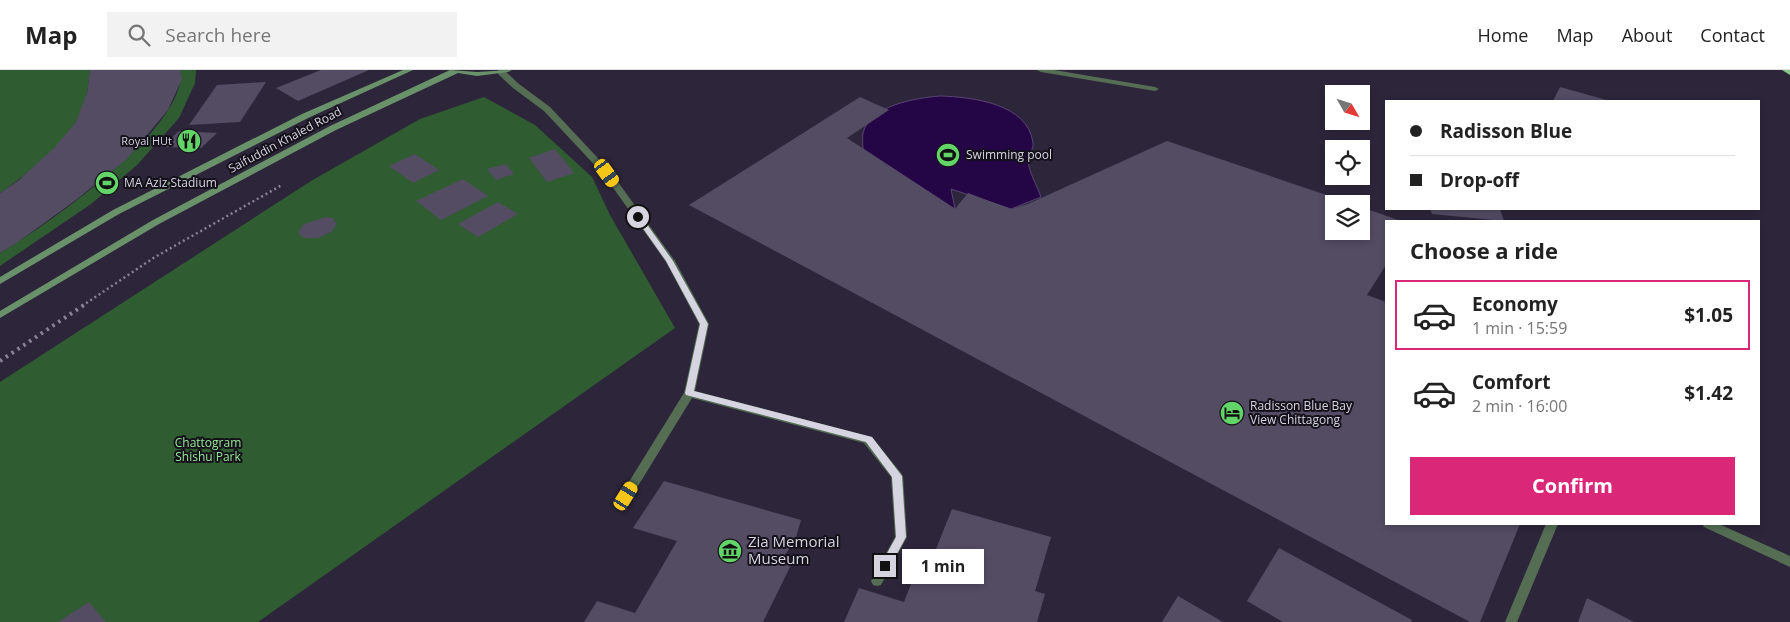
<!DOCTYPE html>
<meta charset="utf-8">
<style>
body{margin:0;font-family:"Open Sans",sans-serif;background:#f2f2f2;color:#222;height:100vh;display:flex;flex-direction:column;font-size:19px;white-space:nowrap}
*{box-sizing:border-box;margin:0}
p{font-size:16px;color:#767676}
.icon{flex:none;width:28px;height:28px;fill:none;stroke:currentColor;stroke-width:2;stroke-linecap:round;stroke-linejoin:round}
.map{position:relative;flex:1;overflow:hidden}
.panel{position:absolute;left:1385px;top:150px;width:375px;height:305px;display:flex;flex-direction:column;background:#fff;border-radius:0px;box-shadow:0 2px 8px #0003}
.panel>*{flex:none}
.top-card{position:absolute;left:1385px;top:30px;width:375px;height:110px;border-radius:0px;box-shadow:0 2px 8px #0003;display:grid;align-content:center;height:110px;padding:0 25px;background:#fff}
.needle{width:32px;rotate:129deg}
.buttons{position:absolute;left:1325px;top:15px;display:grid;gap:10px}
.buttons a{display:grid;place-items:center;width:45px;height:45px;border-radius:0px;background:#fff;box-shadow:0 2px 8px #0003;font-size:25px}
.end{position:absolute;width:22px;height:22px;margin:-11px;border:6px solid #d7d4e2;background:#111;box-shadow:0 0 0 2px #111}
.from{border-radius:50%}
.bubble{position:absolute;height:35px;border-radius:0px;background:#fff;box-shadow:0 2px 8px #0003;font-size:16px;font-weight:700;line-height:35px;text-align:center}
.car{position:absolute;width:15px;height:30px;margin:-15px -8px;border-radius:6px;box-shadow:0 0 4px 1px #0007;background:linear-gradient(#f5c518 24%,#345 0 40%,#f5c518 0 76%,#345 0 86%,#f5c518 0)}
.top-card b{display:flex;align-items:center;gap:18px;height:48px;font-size:19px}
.top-card b+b{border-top:1px solid #e0e0e0}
.top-card i{width:12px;height:12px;background:#222}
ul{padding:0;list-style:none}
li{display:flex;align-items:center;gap:15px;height:70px;margin:0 10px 8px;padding:0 15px;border:2px solid transparent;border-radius:0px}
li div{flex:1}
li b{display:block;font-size:19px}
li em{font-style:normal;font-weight:700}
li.active{border-color:#db2777}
li>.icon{width:45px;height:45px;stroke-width:1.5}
h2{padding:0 25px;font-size:22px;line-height:60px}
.primary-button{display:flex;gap:10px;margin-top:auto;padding:10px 25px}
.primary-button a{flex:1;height:58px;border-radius:0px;background:#db2777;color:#fff;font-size:20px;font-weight:700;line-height:58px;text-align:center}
header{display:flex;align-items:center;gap:30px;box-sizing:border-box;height:70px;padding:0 25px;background:#fff;border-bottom:1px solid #e0e0e0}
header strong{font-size:24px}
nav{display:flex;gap:28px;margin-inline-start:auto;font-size:18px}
.search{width:350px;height:45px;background:#f2f2f2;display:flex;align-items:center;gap:12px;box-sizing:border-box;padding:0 18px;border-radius:0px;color:#767676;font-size:19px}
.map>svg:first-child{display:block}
.green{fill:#305c31}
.water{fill:#240546;stroke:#5a4375}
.building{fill:#534c63}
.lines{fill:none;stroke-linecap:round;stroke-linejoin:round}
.path-far1{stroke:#878294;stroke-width:2.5;stroke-dasharray:2 3;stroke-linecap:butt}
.path{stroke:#878294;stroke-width:4;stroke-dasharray:2.5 4.5;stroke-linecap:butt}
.lane{fill:#546d53;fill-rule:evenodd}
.secondary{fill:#6a926a;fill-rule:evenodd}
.highway{fill:#8ac88a;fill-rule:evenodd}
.route{fill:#d7d4e2}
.labels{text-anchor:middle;stroke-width:4;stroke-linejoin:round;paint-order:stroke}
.far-poi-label{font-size:11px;fill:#d7d4e2;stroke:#14111a;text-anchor:end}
.street-label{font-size:12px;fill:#d7d4e2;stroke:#14111a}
.poi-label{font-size:12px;fill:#d7d4e2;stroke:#14111a;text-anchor:start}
.park-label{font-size:12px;fill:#97ea98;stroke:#14111a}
.near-poi-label{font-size:15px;fill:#d7d4e2;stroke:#14111a;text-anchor:start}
</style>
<header>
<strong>Map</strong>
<div class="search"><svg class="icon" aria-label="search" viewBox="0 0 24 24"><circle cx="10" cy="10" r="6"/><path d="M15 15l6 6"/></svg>Search here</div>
<nav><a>Home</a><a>Map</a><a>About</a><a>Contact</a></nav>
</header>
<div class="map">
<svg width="1790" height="552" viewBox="0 0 1790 552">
<rect width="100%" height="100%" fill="#2d263b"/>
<!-- green -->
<g class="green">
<path d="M0,0H90C88,17 86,37 76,52C61,77 25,106 0,123Z"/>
<path d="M180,0H196L195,13L179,48L137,95L91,134L0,196V183C44,157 190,56 180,0Z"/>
<path d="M484,27L535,55L592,107L610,145L675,258L258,552H0V312L311,111L420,49Z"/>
</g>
<!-- water -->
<path class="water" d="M940,26C971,27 1028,33 1033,73C1034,79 1028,85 1028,91C1029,102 1037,116 1041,127L1011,139L951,119L955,139L863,79C863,75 862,68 863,63C870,35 916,28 940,26Z"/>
<!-- building -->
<g class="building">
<path d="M90,0H180L182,9L168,40L127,89L76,130L18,172L0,183V123L19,110L54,78L76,52L87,23Z"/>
<path d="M321,0H369L298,31L276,18Z"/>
<path d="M266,12L240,52L189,55L217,15Z"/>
<path d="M1560,17L1610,31H1553Z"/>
<path d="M860,27L889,40L847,68L955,139L968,123L1011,139L1028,134L1167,71L1350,133L1334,134V161H1361V137L1401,151H1386V195L1367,225L1386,232V454H1520L1480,552H1470L689,135Z"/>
<path d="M179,61L217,63L201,78L162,77Z"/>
<path d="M555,79L574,103L547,112L529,88Z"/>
<path d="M415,84L439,100L413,113L389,96Z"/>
<path d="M506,94L514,104L496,110L487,99Z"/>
<path d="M463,109L488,126L441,150L416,131Z"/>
<path d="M498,132L518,144L478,167L458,154Z"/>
<path d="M1430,139H1500L1504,151L1432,144Z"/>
<path d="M326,147L332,148L337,154L331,162L318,168H304L300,165L298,162L304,154Z"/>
<path d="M664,411L801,450L795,471L781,490L792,493L763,552H584L597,531L635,543L677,471L633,458Z"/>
<path d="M952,439L1051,467L1035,521L1045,524L1037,552H844L859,518L904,532L922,486L932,489Z"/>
<path d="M1279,478L1412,550L1411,552H1283L1247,531Z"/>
<path d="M1178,526L1223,552H1162Z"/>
<path d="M1587,528L1634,552H1578Z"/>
<path d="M89,532L106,552H58Z"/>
</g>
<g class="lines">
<!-- path-far1 -->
<path class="path-far1" d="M82,236L155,187L282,115"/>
<!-- path -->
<path class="path" d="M0,291L84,235"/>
<!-- lane -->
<g class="lane">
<path d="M498,0H504L519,14L550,37L610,101L675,191L709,254L695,321L872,367L901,403L903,406L907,467L881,515L877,516L873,515L871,511L895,467L891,407L864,373L692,328L630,429L626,431L622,429L620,426L622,423L684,323L699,254L666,192L604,105L544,41L513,18L498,4Z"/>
<path d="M1037,0H1054L1155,17L1159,19L1155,21L1041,2Z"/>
<path d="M1546,454H1558L1517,552H1505Z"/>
<path d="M1702,454H1719L1790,486V497L1704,457Z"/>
</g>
<!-- secondary -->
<g class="secondary">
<path d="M403,0H413L308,48L119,144L0,214V207L113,140L302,44Z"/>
<path d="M450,0L477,2L512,0L508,2L477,6L458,3L336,60L159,154L0,248V241L153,150L330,56Z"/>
</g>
<!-- highway -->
<path class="highway" d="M1782,0H1790V5Z"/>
</g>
<!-- route -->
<path class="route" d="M638,145L641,146L673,191L708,254L694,321L872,367L902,406L906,467L889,499L885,501L880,496L896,467L892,407L866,372L686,325L685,323L700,254L666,191L635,147Z"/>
<!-- icons -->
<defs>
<g id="restaurant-disc" transform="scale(1.25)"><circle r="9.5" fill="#63d468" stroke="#14111a"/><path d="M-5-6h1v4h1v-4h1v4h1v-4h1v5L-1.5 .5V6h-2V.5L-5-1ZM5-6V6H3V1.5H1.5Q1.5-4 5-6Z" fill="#111"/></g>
<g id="stadium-disc" transform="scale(1.25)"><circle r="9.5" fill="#63d468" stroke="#14111a"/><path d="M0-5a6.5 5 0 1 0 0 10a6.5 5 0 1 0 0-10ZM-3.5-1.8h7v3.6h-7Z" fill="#111"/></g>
<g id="hotel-disc" transform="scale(1.25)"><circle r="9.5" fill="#63d468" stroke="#14111a"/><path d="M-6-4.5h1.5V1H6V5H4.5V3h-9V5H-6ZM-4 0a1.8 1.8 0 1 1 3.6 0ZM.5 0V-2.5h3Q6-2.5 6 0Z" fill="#111"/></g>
<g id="museum-disc" transform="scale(1.25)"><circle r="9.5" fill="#63d468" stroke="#14111a"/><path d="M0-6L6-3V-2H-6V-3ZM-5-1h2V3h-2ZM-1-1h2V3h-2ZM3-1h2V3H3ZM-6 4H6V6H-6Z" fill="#111"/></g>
</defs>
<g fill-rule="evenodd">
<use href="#restaurant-disc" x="189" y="71"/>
<use href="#stadium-disc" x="948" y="85"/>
<use href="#stadium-disc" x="107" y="113"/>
<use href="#hotel-disc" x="1232" y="343"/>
<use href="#museum-disc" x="730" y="481"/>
</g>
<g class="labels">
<!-- far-poi labels -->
<g class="far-poi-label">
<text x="172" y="75">Royal HUt</text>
</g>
<!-- street labels -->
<g class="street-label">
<text transform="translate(285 70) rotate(-28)" y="4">Saifuddin Khaled Road</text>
</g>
<!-- poi labels -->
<g class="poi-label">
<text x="966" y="89">Swimming pool</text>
<text x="124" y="117">MA Aziz Stadium</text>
<text x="1250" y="340">Radisson Blue Bay<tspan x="1250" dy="14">View Chittagong</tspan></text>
</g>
<!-- park labels -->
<g class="park-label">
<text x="208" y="377">Chattogram<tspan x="208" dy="14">Shishu Park</tspan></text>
</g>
<!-- near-poi labels -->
<g class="near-poi-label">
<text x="748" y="477">Zia Memorial<tspan x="748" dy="17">Museum</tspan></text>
</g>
</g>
</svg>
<div class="buttons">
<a><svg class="needle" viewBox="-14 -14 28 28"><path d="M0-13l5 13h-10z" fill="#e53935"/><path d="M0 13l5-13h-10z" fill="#767676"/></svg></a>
<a><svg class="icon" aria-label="locate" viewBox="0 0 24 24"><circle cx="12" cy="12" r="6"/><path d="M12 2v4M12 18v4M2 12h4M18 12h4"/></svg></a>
<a><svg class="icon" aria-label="layers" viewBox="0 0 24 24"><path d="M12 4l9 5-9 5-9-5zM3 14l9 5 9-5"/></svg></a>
</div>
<i class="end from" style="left:638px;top:147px"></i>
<i class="end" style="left:885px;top:496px"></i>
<div class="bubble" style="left:902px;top:479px;width:82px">1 min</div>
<i class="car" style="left:607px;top:103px;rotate:144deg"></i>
<i class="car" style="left:626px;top:426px;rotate:32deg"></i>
<div class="top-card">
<b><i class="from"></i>Radisson Blue</b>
<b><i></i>Drop-off</b>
</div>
<section class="panel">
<h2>Choose a ride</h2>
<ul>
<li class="active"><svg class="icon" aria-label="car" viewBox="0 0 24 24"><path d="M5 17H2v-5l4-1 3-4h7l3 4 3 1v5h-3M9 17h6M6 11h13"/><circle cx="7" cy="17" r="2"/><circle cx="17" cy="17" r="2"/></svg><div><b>Economy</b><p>1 min · 15:59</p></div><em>$1.05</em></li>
<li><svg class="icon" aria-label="car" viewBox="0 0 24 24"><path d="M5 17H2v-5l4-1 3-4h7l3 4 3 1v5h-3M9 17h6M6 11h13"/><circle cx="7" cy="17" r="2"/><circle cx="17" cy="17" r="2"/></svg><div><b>Comfort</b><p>2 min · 16:00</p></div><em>$1.42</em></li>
</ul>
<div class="primary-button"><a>Confirm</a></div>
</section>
</div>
